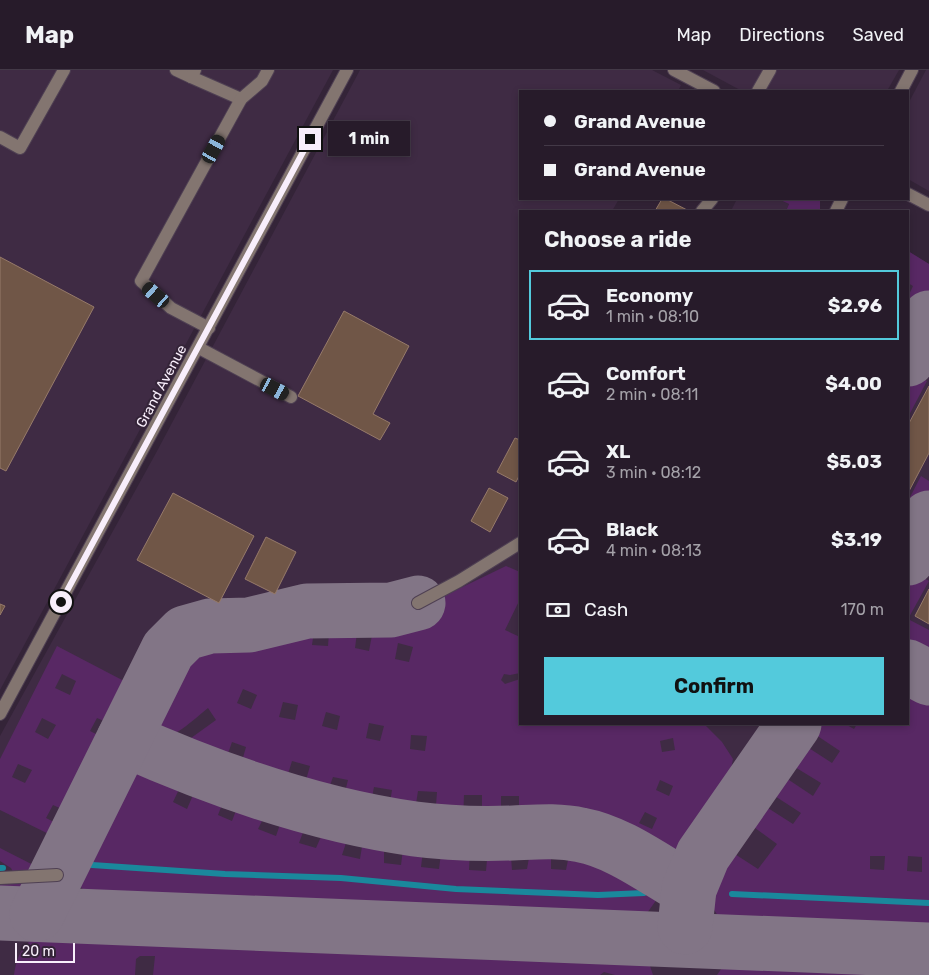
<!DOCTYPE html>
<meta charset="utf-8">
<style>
body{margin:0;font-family:Rubik,sans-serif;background:#2f2432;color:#f1f3f6;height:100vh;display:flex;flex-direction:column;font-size:19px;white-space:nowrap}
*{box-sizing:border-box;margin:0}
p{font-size:16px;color:#a4a1a8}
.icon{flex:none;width:28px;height:28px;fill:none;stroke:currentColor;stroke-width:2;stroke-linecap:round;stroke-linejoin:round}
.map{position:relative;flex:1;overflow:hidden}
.drawer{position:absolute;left:519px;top:140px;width:390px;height:515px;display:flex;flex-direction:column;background:#271b2a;border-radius:0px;box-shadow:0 2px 8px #0003,0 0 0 1px #433947}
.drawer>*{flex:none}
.guide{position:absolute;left:519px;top:20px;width:390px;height:110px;border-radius:0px;box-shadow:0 2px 8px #0003,0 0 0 1px #433947;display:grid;align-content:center;height:110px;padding:0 25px;background:#271b2a}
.scale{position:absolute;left:15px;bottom:12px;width:60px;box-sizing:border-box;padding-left:5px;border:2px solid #f8eefb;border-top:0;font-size:14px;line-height:18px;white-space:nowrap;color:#f8eefb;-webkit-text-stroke:4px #342438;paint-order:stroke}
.end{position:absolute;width:22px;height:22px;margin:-11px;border:6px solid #f8eefb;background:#111;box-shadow:0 0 0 2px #111}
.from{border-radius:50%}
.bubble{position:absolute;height:35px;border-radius:0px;background:#271b2a;box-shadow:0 2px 8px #0003,0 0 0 1px #433947;font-size:16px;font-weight:700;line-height:35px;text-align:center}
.car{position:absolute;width:15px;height:30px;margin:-15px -8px;border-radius:6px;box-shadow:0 0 4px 1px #0007;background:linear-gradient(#222 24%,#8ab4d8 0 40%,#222 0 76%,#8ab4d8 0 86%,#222 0)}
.guide b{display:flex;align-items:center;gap:18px;height:48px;font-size:19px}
.guide b+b{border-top:1px solid #433947}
.guide i{width:12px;height:12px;background:#f1f3f6}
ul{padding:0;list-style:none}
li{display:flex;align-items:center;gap:15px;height:70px;margin:0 10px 8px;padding:0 15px;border:2px solid transparent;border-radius:0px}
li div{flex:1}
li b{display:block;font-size:19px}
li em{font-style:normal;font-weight:700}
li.on{border-color:#53cadc}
li>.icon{width:45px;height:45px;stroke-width:1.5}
h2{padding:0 25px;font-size:22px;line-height:60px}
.pay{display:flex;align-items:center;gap:12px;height:55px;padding:0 25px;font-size:19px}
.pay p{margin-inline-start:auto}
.button{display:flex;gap:10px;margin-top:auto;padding:10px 25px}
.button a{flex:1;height:58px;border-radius:0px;background:#53cadc;color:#111;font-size:20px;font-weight:700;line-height:58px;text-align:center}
header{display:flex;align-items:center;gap:30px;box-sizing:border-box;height:70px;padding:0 25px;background:#271b2a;border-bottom:1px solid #433947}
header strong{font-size:24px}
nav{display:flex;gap:28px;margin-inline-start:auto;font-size:18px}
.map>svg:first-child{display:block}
.built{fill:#3f2b44}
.green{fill:#582864;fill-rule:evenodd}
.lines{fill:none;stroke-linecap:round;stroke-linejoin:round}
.stream{stroke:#1a889c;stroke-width:6}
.taxiway{stroke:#827586;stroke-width:55}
.building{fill:#705647;stroke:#967a6a}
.minor-casing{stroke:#4f4053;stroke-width:14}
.minor{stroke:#837570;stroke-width:12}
.route{stroke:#f8eefb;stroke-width:6}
.labels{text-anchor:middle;stroke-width:4;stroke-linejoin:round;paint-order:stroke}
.street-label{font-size:14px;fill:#f8eefb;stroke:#342438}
</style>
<header>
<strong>Map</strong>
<nav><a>Map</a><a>Directions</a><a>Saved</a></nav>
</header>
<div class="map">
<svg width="929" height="905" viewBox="0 0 929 905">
<rect width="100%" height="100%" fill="#342438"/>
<!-- built -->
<g class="built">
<path d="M0,0H333L0,620Z"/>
<path d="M360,0H652L681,15L678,21H520V129H619L612,141H520V654H908V181L929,194V905H0V666L156,383Z"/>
<path d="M703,0H899L887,21H742Z"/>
<path d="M926,0H929V121L908,109V34Z"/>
<path d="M737,129H778L789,134L786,141H731Z"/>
</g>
<!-- green -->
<g class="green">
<path d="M778,129H820V141H786L789,134Z"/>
<path d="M908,181L929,194V231L918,250L908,245V227L913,216L908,213Z"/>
<path d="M929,267V292L923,289L921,282Z"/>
<path d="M916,305L927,311L908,347V308Z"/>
<path d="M921,406L929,411V432L921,448L914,449L908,445V431Z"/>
<path d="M506,496L520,502V529L505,560L520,567V603L510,605L504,604L501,610L505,614L520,609V654H704L722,672L733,689L725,729L678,796L661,794L627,773L598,760L549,751L523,752L519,749V726H501V749L499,754L482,753V725H464L463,751L449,754L436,752L435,749L437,722L418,721L414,747C406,752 396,749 388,745L392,720L374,717L369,743L345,738L342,734L348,710L333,707L324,732L302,724L310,696L292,691L284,717L280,719L238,705L246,677L232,672L223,698L220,699L173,681L216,650L208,638C192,651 154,688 136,664L162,611L173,594L189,578L206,569H226L305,551L389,545L419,538ZM314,561L329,562L328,576L312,575ZM357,563L372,565L369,581L355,578ZM398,573L413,577L409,592L395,589ZM243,619L257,625L251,639L237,633ZM283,632L298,635L295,650L279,647ZM326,642L340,646L337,660L322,656ZM369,653L384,656L380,671L366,668ZM411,665L427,666L425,681L410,679ZM673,668L675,680L662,682L660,671ZM660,710L673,716L669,726L656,720ZM645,742L657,748L652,759L639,753Z"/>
<path d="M917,504L929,511L908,549L929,560V600L908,589V510Z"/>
<path d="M57,576L124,611L130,620L131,633L61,770L0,740V689ZM62,604L76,611L70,625L55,618ZM42,648L56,655L48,669L35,662ZM97,648L111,654L104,668L90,661ZM18,694L32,700L25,713L12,707ZM53,735L66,741L60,755L46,748Z"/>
<path d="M908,611L929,621V866L726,858C700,822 704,814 724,777L758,799L777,774L744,750L757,731L793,754L801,743L764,719L777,702L813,726L821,713L785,691L798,671L832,693L840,681L807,659L810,654H845L854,659L857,654H908ZM870,786H885L884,800L870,799ZM908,786L922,787V802L907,801Z"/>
<path d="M136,686L183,706L184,709L173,732L187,739L199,711L228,719L218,745L232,751L240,730L245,726L268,734L269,737L258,759L276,766L284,743L288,739L306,745L308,749L299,773L316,778L327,753L348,758V767L342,785L360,789L364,764L368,762L383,765L384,768V793L401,795L404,771L410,769L424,773L421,797L439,799L442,775C449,770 459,771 467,773L470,780L469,800L486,801L488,778L494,772L510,774L512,800L527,799L532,771L551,772V799L566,800L571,775C590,768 650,806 662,822L640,853L103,833C85,823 73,815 73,792L125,689Z"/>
<path d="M0,778L47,802C35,814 18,830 0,829V814L18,812L11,798L0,791Z"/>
<path d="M49,859L642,882L649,893L653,905H615L604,902L600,905H153L155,886H140L136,889L135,905H14C18,879 26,871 49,859Z"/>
<path d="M730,886L929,894V905H717Z"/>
</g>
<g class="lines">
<!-- stream -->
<g class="stream">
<path d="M92,795L225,804L341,808L456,819L598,825L644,823"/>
<path d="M0,798H3"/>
<path d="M732,824L929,833"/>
</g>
<!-- taxiway -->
<g class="taxiway">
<path d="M908,289L929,248"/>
<path d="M908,488L929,448"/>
<path d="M908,597L929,608"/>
<path d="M124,669C216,710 315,745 415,759C445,763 483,764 513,763C537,762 558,760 581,765C619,772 655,800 689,819"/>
<path d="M0,843L929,880"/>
<path d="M37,844L168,580L185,563L210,556L249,555L307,541L391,540L418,533"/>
<path d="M685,857L689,819L703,785L794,654"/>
</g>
</g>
<!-- building -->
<g class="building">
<path d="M662,129H666L689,141H655Z"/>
<path d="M0,187L94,237L6,401L0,398Z"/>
<path d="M344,241L409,276L373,344L390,353L380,370L298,326Z"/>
<path d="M929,316V383L908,423V355Z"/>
<path d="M515,368L520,370V404L516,412L497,402Z"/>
<path d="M489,418L508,428L490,462L471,451Z"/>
<path d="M173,423L254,466L219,533L137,490Z"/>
<path d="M266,467L296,482L275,524L245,509Z"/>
<path d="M929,519V554L915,546Z"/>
<path d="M0,534L5,536L0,545Z"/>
</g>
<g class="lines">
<!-- minor casing -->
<g class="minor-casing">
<g id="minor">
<path d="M176,0L191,7"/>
<path d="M195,0L191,7L241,29"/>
<path d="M674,0L714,21"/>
<path d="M758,21L770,0"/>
<path d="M901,21L912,0"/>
<path d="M0,67L20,78L64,0"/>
<path d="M908,124L929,135"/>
<path d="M702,141L712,129"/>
<path d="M836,141L842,129"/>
<path d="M209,258L171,238L141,211L241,29L262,11L268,0"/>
<path d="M199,278L291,327"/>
<path d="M418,533L459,511L520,473"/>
<path d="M0,644L347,0"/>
<path d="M0,808L57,805"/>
</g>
</g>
<!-- minor -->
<use href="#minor" class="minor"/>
</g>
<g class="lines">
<!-- route -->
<path class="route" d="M61,532L310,69"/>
</g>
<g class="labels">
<!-- street labels -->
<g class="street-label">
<text transform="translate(161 316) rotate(-62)" y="5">Grand Avenue</text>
</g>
</g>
</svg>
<div class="scale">20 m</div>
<i class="end from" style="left:61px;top:532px"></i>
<i class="end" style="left:310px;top:69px"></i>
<div class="bubble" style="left:328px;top:51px;width:82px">1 min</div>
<i class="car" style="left:214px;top:79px;rotate:29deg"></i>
<i class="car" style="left:156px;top:225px;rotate:311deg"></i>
<i class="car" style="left:275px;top:319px;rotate:118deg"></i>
<div class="guide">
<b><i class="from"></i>Grand Avenue</b>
<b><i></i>Grand Avenue</b>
</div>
<section class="drawer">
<h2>Choose a ride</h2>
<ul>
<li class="on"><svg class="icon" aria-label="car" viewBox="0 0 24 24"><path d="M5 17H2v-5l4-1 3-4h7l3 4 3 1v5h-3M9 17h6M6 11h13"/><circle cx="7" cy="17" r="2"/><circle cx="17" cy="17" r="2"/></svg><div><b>Economy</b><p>1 min · 08:10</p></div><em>$2.96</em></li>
<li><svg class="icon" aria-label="car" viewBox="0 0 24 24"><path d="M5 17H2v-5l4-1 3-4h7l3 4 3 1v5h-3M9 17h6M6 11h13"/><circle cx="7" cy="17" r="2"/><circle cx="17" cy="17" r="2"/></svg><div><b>Comfort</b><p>2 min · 08:11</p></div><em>$4.00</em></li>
<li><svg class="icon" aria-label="car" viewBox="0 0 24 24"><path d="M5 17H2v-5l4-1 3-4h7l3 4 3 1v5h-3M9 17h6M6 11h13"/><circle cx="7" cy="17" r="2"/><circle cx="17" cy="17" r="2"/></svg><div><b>XL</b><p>3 min · 08:12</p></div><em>$5.03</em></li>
<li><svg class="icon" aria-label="car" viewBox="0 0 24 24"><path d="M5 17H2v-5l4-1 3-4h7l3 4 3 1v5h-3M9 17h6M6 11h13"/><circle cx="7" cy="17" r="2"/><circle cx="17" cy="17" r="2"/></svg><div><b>Black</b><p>4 min · 08:13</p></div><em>$3.19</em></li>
</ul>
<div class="pay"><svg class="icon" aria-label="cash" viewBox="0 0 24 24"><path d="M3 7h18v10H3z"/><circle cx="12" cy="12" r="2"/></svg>Cash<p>170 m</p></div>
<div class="button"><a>Confirm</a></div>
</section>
</div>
